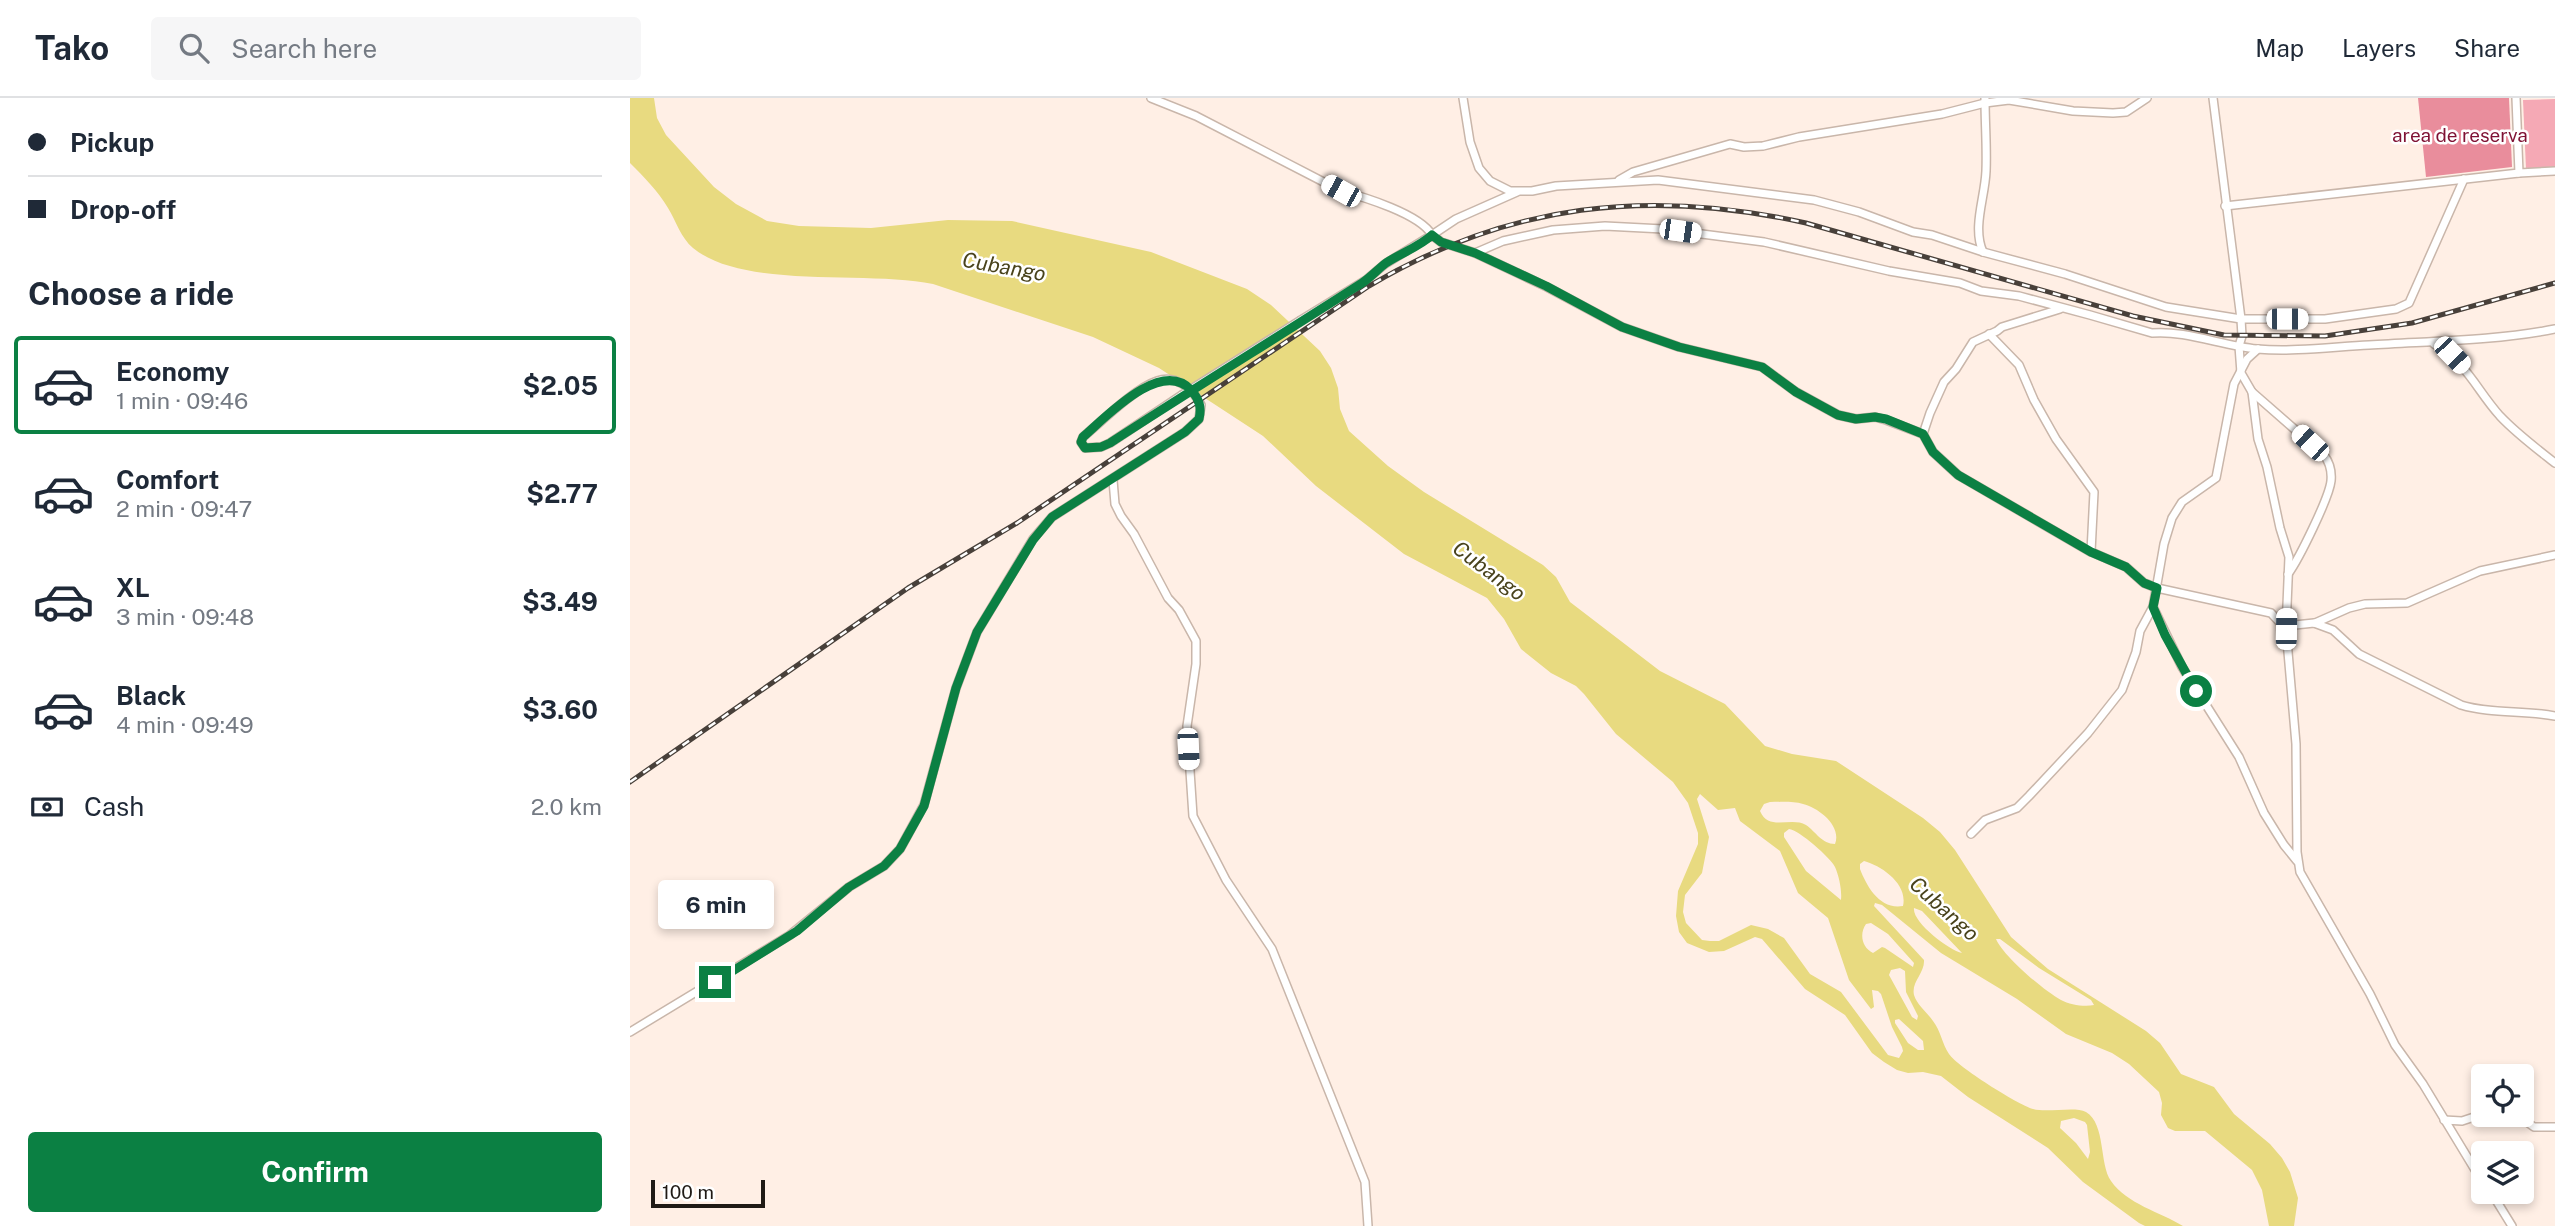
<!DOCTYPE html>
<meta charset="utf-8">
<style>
body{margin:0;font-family:"Public Sans",sans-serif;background:#f6f6f7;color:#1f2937;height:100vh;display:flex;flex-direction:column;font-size:26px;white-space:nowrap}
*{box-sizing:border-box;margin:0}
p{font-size:23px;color:#747a83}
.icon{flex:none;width:38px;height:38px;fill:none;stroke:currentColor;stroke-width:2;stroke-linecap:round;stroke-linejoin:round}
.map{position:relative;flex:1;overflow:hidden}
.sheet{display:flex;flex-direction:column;background:#fff;width:630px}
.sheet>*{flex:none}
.hud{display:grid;align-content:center;height:154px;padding:0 28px;background:#fff}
.fabs{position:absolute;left:1841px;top:966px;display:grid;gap:14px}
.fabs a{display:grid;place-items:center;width:63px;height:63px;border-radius:7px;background:#fff;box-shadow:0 4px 10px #0003;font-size:35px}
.scale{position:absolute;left:21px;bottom:18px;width:114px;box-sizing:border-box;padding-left:7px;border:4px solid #201a15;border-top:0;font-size:19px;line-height:24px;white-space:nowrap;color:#201a15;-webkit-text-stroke:5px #fff;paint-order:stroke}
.end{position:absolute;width:32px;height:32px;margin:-16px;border:9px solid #0b8043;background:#fff;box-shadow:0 0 0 4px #fff}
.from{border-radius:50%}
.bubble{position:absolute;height:49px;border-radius:7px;background:#fff;box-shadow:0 4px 10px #0003;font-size:23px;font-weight:700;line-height:49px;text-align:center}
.car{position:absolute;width:21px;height:42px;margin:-21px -10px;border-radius:9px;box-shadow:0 0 5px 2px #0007;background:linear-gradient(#fff 24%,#345 0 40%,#fff 0 76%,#345 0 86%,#fff 0)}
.hud b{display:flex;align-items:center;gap:24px;height:66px;font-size:26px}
.hud b+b{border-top:2px solid #e0e1e3}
.hud i{width:18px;height:18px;background:#1f2937}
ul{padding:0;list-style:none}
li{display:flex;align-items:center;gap:21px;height:98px;margin:0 14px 10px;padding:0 14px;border:4px solid transparent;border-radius:7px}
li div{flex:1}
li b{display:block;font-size:26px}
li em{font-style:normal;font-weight:700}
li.selected{border-color:#0b8043}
li>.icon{width:63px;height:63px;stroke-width:1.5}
h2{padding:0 28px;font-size:32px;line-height:84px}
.pay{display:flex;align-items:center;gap:18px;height:77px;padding:0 28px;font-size:26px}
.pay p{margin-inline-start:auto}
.button{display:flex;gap:14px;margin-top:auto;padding:14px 28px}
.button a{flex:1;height:80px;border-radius:7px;background:#0b8043;color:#fff;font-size:28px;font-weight:700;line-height:80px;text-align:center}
header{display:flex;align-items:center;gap:42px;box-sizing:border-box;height:98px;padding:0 35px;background:#fff;border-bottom:2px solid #e0e1e3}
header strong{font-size:33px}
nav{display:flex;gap:38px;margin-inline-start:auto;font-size:24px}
.search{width:490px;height:63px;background:#f6f6f7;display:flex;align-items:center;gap:18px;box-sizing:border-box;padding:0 24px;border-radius:7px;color:#747a83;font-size:26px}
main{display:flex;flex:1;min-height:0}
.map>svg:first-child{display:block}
.green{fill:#f5a9b5}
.forest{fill:#e98d9c}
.water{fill:#e8da80;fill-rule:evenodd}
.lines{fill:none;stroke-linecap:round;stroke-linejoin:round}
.minor-casing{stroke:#c9b6aa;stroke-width:10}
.minor{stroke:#fff;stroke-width:7}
.rail-casing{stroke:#48403a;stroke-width:5}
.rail{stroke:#fff;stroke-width:2.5;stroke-dasharray:8;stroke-linecap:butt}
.minor-bridge-casing{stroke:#c9b6aa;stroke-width:10;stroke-linecap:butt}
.minor-bridge{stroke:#fff;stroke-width:7}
.route{stroke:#0b8043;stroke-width:9}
.labels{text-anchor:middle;stroke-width:5;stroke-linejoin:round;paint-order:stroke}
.park-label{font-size:19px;fill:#7f1234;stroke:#fff}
.water-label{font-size:21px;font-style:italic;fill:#49431c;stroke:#fff}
</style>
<header>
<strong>Tako</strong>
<div class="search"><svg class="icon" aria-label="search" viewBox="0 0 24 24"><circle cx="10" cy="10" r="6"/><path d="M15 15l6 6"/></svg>Search here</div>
<nav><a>Map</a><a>Layers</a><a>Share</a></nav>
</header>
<main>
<section class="sheet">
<div class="hud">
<b><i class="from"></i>Pickup</b>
<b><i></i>Drop-off</b>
</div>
<h2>Choose a ride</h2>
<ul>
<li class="selected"><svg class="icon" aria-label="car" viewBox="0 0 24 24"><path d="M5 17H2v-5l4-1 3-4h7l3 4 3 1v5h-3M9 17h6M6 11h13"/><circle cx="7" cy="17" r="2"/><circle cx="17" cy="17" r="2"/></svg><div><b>Economy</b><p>1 min · 09:46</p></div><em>$2.05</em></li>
<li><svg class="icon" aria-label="car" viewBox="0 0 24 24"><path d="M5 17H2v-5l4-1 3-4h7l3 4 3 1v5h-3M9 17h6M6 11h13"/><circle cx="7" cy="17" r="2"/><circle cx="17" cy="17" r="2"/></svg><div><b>Comfort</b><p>2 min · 09:47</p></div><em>$2.77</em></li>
<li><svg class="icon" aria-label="car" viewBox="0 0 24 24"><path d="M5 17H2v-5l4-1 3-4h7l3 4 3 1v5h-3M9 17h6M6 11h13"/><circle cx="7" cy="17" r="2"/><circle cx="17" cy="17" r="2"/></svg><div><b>XL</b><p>3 min · 09:48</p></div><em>$3.49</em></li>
<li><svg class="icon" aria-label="car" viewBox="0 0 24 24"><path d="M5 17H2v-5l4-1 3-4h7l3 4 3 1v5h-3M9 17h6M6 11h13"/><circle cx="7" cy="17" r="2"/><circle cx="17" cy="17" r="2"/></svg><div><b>Black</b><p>4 min · 09:49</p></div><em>$3.60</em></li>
</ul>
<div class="pay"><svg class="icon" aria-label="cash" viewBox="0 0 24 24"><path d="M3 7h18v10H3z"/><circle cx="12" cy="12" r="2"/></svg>Cash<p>2.0 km</p></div>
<div class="button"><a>Confirm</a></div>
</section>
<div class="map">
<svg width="1925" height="1128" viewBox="0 0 1925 1128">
<rect width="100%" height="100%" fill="#ffefe5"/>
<!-- green -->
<path class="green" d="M1925,1V69L1896,71L1893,2Z"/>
<!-- forest -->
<path class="forest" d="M1788,0H1879L1882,69L1796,79Z"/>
<!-- water -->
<path class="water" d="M0,0H24L27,20L36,37L84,89L106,106L137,123L169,128L241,130L318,122L382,123L521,154L617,191L641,207L690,253L701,270L708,290L710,311L719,333L758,368L794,394L913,467L926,479L940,504L1030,573L1095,606L1135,648L1162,656L1206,663L1293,720L1310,734L1325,752L1381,839L1418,871L1516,933L1530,945L1551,976L1584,989L1604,1016L1640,1046L1652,1060L1660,1074L1668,1100L1664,1128H1639L1632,1092L1622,1072L1575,1033H1545L1538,1030L1531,1017L1532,1005L1529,994L1499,966L1482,955L1436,936L1387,901L1311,855L1252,807L1245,805L1244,808L1294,862C1295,875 1281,884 1284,897C1287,907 1297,914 1303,923C1311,933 1312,946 1319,956C1328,969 1387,1006 1403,1011C1418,1015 1445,1008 1456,1014C1476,1026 1469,1066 1481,1083C1497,1106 1530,1114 1553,1128H1515L1509,1125L1453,1084L1418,1050L1338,999L1311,978L1293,974L1278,975L1267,972L1254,964L1242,955L1215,917L1175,891L1132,841L1125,839L1094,853L1079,854L1057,845L1049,834L1046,818L1048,793L1068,746V735L1058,705L1043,684L986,636L954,596L946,588L921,575L891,551L874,521L857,500L774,456L686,388L633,338L529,270L463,239L303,186C238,172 114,192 63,150C51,140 46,123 38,110C28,93 14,79 0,65ZM1070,696L1088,712L1105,710L1110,723L1150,753L1168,795L1198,820L1219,882L1241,911L1244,909L1242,892L1248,893L1251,896L1262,929L1272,949L1273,953L1269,960L1258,957L1211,894L1180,876L1154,840L1138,831L1121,827L1089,843H1080L1072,842L1056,825L1053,814L1055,797L1072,775L1079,739L1067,701ZM1140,704C1151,704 1163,703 1173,706C1189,710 1212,728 1205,746C1192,746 1186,734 1176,727C1161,718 1139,734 1130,713L1134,706ZM1159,731C1169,732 1201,760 1205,769C1209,778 1212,792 1211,802L1176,773L1154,739V735ZM1234,763C1252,768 1278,786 1273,808C1250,812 1237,789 1230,771V766ZM1284,810L1292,813L1332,855C1319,852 1282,824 1284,810ZM1241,825L1258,836L1284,865L1283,869L1255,850L1252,849L1243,855C1232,850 1229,836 1236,826ZM1366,841H1370L1409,870L1461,902L1464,907C1455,909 1440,907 1431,902C1413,892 1374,859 1366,841ZM1270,870L1275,873L1276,894L1288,918L1287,922L1282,919L1259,877L1261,872ZM1269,921L1293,943L1294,952H1288L1278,945L1265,925V922ZM1444,1020L1455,1024L1457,1027L1460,1054L1458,1061L1446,1045L1430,1030L1431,1023Z"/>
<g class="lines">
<!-- minor casing -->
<g class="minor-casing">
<g id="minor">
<path d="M521,0L566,18L711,93C734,99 790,116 802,137L826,121L887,94"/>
<path d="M833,0L840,44L849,70L860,83L880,93H902L926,88L1028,82L1184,102L1229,114L1283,134L1302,137L1353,154L1435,176L1536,209L1611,221H1695L1766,211L1779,205L1834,81"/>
<path d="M1583,0L1611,221L1612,238L1609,248L1611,275L1622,294L1628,341L1637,369L1650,430L1659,459L1656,531L1666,646L1667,754L1670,774L1740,896L1765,947L1793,986L1853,1085"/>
<path d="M1886,0L1889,75"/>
<path d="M989,82L1003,74L1100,46L1114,49L1133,48L1169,39L1312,16L1355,5L1379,2L1443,13L1483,15L1496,14L1517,0"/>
<path d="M1595,108L1889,75L1925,73"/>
<path d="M1353,154C1342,129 1355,100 1356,73C1357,49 1355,25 1355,1"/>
<path d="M845,155L917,189L992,229L1049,249L1132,269L1166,294L1208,317L1226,321L1245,319L1256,322L1293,336L1300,315L1314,284L1326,271L1343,244L1367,233L1372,229L1430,211"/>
<path d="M671,222L736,182L755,166L802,137L811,144L845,155L873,143L923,132L975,128L1033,131L1134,144L1259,173L1330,185L1351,193L1389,198L1460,217L1522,235C1555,232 1593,248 1627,251C1664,254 1702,249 1739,247C1801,243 1864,243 1925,231"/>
<path d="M1359,236L1389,267L1404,302L1426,341L1464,394L1461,454"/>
<path d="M1804,246C1839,267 1845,290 1870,318C1887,336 1906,350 1925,365"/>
<path d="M1622,294L1694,357C1700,365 1702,373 1701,383C1699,400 1669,461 1658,476"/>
<path d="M1293,336L1303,354L1328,377L1459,453L1496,469L1514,485L1527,490L1641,515L1656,531"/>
<path d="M483,382L485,406L491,418L504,436L538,500L549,512L566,543V566L557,628L563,718L596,782L642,851L735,1084L738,1128"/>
<path d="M1523,509L1552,569L1609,659L1634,715L1654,747L1667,763"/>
<path d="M1685,525L1719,510L1735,506L1777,505L1850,473L1925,457"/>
<path d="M1656,531L1665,527L1684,525L1703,532L1729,556L1831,607C1861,616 1894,612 1925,618"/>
<path d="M1341,736L1355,722L1387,710L1399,698L1458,635L1492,592L1506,554L1510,533L1523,509L1534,446L1542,420L1552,404L1586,380L1604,286L1617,261L1628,251"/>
<path d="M0,934L160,837L219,789L254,768L270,751L294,707L326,590L347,534L403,441L422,419L555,334L569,321L571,307C563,291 546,276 527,283C505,290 471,324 453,339L451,344L455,350L471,349L480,345L552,297"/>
<path d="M1887,1017L1904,1029H1925"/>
<path d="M1814,1022L1832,1023L1853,1016"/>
<path d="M1861,1094L1882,1128"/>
</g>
</g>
<!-- minor -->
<use href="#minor" class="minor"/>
<!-- rail casing -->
<g class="rail-casing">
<path id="rail" d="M0,684L278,490L387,425L739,188C879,105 1019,90 1176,125L1503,218L1594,237L1695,238L1782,225L1925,185"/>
</g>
<!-- rail -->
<use href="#rail" class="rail"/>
<!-- minor-bridge casing -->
<g class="minor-bridge-casing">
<path id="minor-bridge" d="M552,297L671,222"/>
</g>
<!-- minor-bridge -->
<use href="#minor-bridge" class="minor-bridge"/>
</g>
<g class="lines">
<!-- route -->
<path class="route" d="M85,884L167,833L219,789L254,768L270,751L294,708L326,590L347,534L403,442L422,419L555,334L569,321C572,309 569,301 561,292C531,260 476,319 453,339L451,344L455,350L471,349L480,345C563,291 648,239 732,185C741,179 748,171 756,165C771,155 789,149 802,137L811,144L845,155L916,188L992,229L1049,249L1132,269L1166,294L1208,317L1226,321L1245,319L1256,321L1293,336L1303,354L1328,377L1461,454L1496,469L1514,485L1527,490L1523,509L1535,537L1566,593"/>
</g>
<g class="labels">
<!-- park labels -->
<g class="park-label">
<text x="1830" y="44">area de reserva</text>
</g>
<!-- water labels -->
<g class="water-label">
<text transform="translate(374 169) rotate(10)" y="7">Cubango</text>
<text transform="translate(859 473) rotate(37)" y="7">Cubango</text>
<text transform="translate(1314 811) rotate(42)" y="7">Cubango</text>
</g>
</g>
</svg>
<div class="fabs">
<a><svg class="icon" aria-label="locate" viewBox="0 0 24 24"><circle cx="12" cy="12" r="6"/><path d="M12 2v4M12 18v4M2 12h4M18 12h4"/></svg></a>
<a><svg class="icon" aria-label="layers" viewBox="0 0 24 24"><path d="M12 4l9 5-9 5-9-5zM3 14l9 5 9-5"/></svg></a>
</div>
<div class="scale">100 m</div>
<i class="end from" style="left:1566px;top:593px"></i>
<i class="end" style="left:85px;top:884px"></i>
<div class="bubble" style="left:28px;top:782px;width:116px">6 min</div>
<i class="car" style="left:711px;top:93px;rotate:299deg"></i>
<i class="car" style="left:1050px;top:133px;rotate:98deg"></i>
<i class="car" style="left:1657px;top:221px;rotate:90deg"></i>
<i class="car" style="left:1822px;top:257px;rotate:136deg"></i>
<i class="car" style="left:1680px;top:345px;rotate:313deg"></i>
<i class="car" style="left:1656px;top:531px;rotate:1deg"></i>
<i class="car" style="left:558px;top:651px;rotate:177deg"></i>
</div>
</main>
